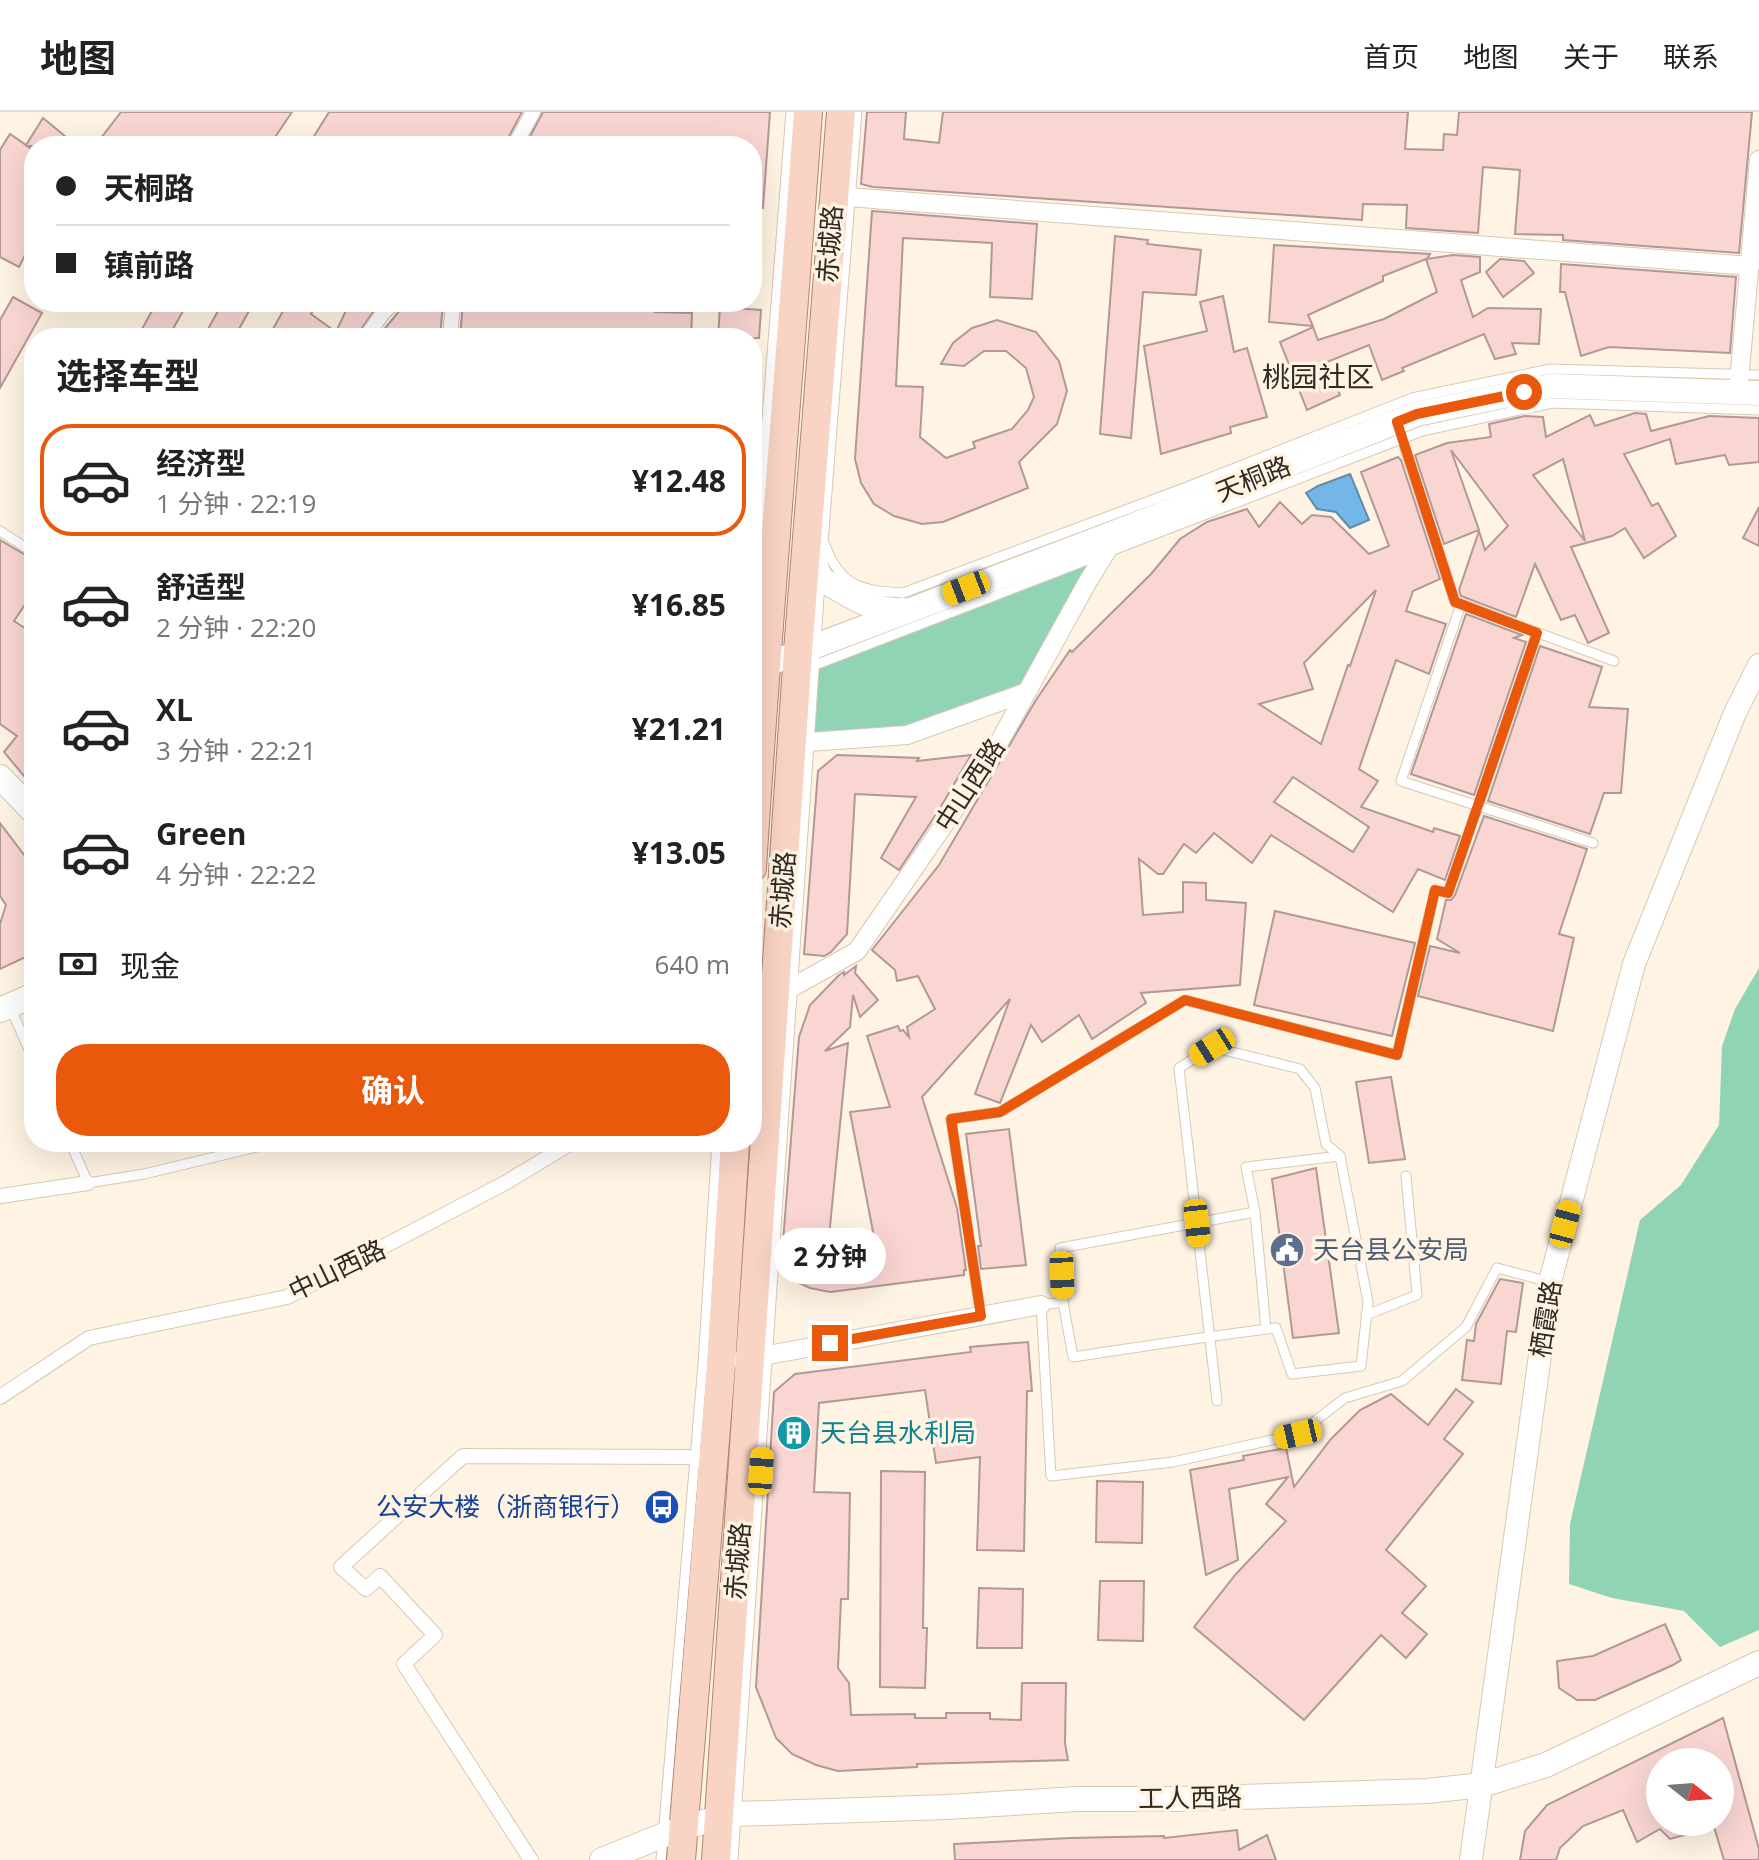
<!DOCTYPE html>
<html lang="zh">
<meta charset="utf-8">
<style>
body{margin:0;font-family:"Open Sans","Noto Sans SC",sans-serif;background:#f2f2f2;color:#222;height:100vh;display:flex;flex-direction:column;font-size:30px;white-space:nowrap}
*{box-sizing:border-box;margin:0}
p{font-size:26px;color:#767676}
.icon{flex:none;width:44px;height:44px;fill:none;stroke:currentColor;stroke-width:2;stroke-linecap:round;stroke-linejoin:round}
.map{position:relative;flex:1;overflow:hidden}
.details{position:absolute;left:24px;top:216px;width:738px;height:824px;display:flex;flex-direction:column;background:#fff;border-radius:32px;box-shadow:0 8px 32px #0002}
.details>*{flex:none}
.guide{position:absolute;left:24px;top:24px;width:738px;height:176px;border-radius:32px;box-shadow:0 8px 32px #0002;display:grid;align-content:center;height:176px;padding:0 32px;background:#fff}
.needle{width:52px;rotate:107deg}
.tools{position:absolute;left:1646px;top:1636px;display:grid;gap:16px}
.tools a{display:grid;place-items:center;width:88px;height:88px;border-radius:50%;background:#fff;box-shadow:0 8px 32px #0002;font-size:40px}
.end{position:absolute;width:36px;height:36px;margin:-18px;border:10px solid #ea580c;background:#fff;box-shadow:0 0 0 4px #fff}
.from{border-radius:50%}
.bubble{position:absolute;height:56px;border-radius:28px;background:#fff;box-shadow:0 8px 32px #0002;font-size:26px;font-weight:700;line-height:56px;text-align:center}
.car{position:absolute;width:24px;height:48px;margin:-24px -12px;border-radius:10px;box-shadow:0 0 6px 2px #0007;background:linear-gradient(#f5c518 24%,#345 0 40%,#f5c518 0 76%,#345 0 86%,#f5c518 0)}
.guide b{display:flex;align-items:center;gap:28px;height:76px;font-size:30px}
.guide b+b{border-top:2px solid #e0e0e0}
.guide i{width:20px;height:20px;background:#222}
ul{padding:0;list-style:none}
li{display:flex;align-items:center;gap:24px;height:112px;margin:0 16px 12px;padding:0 16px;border:4px solid transparent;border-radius:32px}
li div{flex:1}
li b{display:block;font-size:30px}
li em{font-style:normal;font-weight:700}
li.current{border-color:#ea580c}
li>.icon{width:72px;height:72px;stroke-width:1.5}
h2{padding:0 32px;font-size:36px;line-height:96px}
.pay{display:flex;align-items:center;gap:20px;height:88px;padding:0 32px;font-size:30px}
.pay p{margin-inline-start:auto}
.primary-button{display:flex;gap:16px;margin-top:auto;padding:16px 32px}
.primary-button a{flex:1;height:92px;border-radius:32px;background:#ea580c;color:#fff;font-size:32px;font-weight:700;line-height:92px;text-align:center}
header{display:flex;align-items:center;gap:48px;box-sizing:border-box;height:112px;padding:0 40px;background:#fff;border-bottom:2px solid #e0e0e0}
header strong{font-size:38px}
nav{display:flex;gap:44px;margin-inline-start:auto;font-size:28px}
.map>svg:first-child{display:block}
.green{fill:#91d4b5}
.water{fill:#73b6e7;stroke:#5f8cac;stroke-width:2}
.building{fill:#f9d6d2;stroke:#b29896;stroke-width:2;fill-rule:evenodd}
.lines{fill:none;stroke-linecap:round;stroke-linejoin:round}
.service-casing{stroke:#d7c8b5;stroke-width:11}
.pedestrian-casing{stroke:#d7c8b5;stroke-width:16}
.minor-casing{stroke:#d7c8b5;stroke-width:20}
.tertiary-casing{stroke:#d7c8b5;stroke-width:24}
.secondary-casing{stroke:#d7c8b5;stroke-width:26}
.primary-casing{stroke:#b08572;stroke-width:30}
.service{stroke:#fff;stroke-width:9}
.pedestrian{stroke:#fff;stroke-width:14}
.minor{stroke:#fff;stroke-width:18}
.tertiary{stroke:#fff;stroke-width:22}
.secondary{stroke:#fff;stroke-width:24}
.primary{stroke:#f9d3c4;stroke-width:28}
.route{stroke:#ea580c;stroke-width:10}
.labels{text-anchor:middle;stroke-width:7;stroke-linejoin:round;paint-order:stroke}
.street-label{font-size:26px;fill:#302a23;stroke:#fff3e3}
.service-label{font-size:26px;fill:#4e5e75;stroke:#fff3e3;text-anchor:start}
.culture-label{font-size:26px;fill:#0d838f;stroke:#fff3e3;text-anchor:start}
.transit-label{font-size:26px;fill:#164399;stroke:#fff3e3;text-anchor:end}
.neighbourhood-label{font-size:28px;fill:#302a23;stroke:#fff3e3}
</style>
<header>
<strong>地图</strong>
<nav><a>首页</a><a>地图</a><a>关于</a><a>联系</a></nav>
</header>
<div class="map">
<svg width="1759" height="1748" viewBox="0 0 1759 1748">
<rect width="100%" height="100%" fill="#fff3e3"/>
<!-- green -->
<g class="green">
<path d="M1104,443L1027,580L907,623L809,630L815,553Z"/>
<path d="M1759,856V1518L1720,1535L1684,1499L1612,1486L1569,1472L1570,1412L1640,1108L1681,1073L1719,1013L1722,934L1735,897Z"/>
</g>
<!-- water -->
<path class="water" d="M1350,362L1369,408L1350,416L1336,400L1317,397L1306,381L1318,374Z"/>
<!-- building -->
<g class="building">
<path d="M121,0H292L269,34H95Z"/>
<path d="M329,0H522L504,34H308Z"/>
<path d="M543,0H770L763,96L752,95V34H525Z"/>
<path d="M867,0H906L904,27L939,31L943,0H1408L1405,37L1443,38L1444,22L1457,23L1459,0H1752L1739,141L1563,128V123L1515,122L1520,58L1483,55L1478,121L1406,116L1407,93L1363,92L1362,108L873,75L861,72Z"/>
<path d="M43,6L77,34H27L34,39V125L19,155L0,145V38L10,22L26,33Z"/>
<path d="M872,99L1037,112L1032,187L990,185L992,131L903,126L896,274L923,275L920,325L946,346L975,336L973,330L1012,317L1028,298L1034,285L1026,256L1006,239H984L964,254L941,252L953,231L972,216L997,208L1036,220L1059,249L1067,279L1057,312L1019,350L1028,376L943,410L922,412L894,404L874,392L861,371L855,347Z"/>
<path d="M1115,124L1148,128L1147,132L1201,138L1196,183L1143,180L1131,326L1100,322Z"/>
<path d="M1274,133L1430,142L1427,147L1453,143L1480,145V160L1461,168L1473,205L1488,196L1541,197L1539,232L1512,231L1516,242L1495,247L1484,222L1402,256L1404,259L1382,268L1369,233L1327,250L1340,283L1307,298L1280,230L1313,215L1318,228L1384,207L1437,180L1426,147L1383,164V169L1308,203L1313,214L1269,210Z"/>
<path d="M1500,147L1524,149L1534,161L1503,185L1486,160Z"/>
<path d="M1561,152L1736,165L1730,241L1609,235L1581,244L1565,180H1560Z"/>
<path d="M1223,184L1234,240L1247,236L1267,305L1230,315L1231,321L1161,342L1144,234L1207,219L1200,190Z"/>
<path d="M13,185L42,201L0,276V208Z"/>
<path d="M157,190H188L168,226H137Z"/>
<path d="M223,190H254L234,226H203Z"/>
<path d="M288,190H318L311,202L336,220L350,190H380L355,226H268Z"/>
<path d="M404,190H443L440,226H377L401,197Z"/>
<path d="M463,190H638L655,200L692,201L691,226H460Z"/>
<path d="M720,195L761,198L759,226H718Z"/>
<path d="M1635,301L1646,302L1651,319L1709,304L1759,306V350L1729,353L1725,343L1676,352L1670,327L1624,342L1652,394L1658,391L1676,424L1644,446L1625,416L1612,424L1571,435L1609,521L1588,531L1575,503L1561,508L1535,452L1516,505L1461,484L1459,478L1479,419L1485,438L1508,414L1451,338L1479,418L1444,432L1415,343L1447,331L1491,325L1489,312L1525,304L1543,305L1546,325L1590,303L1595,314ZM1563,347L1585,429L1533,363Z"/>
<path d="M1398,345L1401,348L1440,467L1413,479L1406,499L1446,512L1429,562L1396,548L1359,657L1378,669L1361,695L1433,720L1434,716L1460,724L1445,768L1418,757L1393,800L1271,723L1252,751L1214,721L1196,741L1184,732L1163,762H1158L1139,747L1143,803L1183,800V770L1206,771V788L1246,791L1240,873L1141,881L1146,891L1092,927L1079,903L1042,930L1031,913L1000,991L975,982L1010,887L922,985L957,1096L966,1158H964V1163L830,1180L810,1176L797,1170L785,1152L783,1130L799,925L810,893L839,863L844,860V863L856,854L855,861L878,888L860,905L853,883L850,915L825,939L848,931L829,1125L838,1134L875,1130L850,1000L890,995L867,924L898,914L900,919L903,918L909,925L907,915L935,897L918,864L897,869L895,858L872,838L939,753L1036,588L1070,538L1072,540L1151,462L1180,427L1207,410L1247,397L1259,415L1280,390L1302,412L1312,403L1331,405L1369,442L1389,434L1361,360ZM1376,478L1350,554L1348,553L1321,632L1259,592L1313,577L1304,551ZM1293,665L1369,715L1353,740L1274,690Z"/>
<path d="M1759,395V434L1743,426Z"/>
<path d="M0,428L34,448V479L14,509L34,522V587L27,598L34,603V676L4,640L17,624L0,612Z"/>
<path d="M1466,502L1522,523L1514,526L1526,530L1474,683L1411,662Z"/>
<path d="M1540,534L1602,555L1589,595L1628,597L1621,681H1604L1590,722L1488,689Z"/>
<path d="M837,643L919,646L917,649L971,643L939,698L899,758L881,746L916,685L855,682L847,822L831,840L824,844L804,842L818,659Z"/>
<path d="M1484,704L1587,737L1559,822L1574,826L1553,919L1418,884L1430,834L1460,841L1437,827L1446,788H1451L1455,783Z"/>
<path d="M0,711L34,756V841L0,857V812L6,793L0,784Z"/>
<path d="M1275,799L1415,831L1392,924L1254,893Z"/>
<path d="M1391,965L1405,1047L1369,1051L1356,970Z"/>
<path d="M1009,1017L1026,1153L981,1157L978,1134H981L966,1022Z"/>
<path d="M1316,1056L1339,1221L1293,1226L1272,1067Z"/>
<path d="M1500,1167L1523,1171L1516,1220L1507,1219L1501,1272L1462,1268L1467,1228L1474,1229L1476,1212Z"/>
<path d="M1028,1230L1032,1279H1027L1024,1439L977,1438L980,1345L936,1351L925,1278L819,1291L814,1380L850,1381L848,1487H841L838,1556L849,1571L851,1603L915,1602V1606H946V1601H990V1607L1021,1608L1022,1571H1066L1065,1631L1068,1648L917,1652V1655L838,1659L816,1653L792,1642L776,1626L756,1575L774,1280L795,1262L971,1240L970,1235Z"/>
<path d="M1456,1277L1473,1290L1444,1327L1463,1342L1386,1438L1426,1474L1402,1501L1427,1522L1406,1546L1381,1523L1304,1608L1194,1515L1236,1462L1286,1409L1266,1392L1288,1365L1229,1377L1238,1448L1206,1463L1190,1358L1244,1348L1243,1344L1286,1336L1294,1375L1331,1327L1360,1298L1391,1282L1428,1313Z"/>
<path d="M881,1359L925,1360L923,1516H927L925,1576L880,1575Z"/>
<path d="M1097,1369L1143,1370L1142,1431L1096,1430Z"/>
<path d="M1100,1469H1144L1143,1529L1098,1528Z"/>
<path d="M979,1476L1023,1477L1022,1536H977Z"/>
<path d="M1665,1512L1681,1548L1673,1553L1595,1588H1577L1559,1576L1557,1549L1593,1544Z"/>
<path d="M1723,1606L1759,1737V1748H1724L1714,1715L1670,1727L1660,1717L1637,1730L1623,1698L1583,1714L1560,1736L1556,1748H1520L1525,1719L1547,1693ZM1660,1650H1720V1710H1660Z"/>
<path d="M1237,1718L1239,1738L1267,1723L1276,1748H955L954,1732L1070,1726L1164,1724V1726Z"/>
</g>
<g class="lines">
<!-- service casing -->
<g class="service-casing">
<g id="service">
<path d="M1400,321L1455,490L1614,549"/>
<path d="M0,419L34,441"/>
<path d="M825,433C840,475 863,479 903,481L1187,375L1412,286L1550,257L1759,263"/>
<path d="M822,443L857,0"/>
<path d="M1461,492L1401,669L1593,731"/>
<path d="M752,498L791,0"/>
<path d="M815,553L1422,319L1552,291L1759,298"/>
<path d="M11,897L34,949"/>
<path d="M70,1030L88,1071L144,1062L277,1030"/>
<path d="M1255,1100L1246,1055L1340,1044"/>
<path d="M1063,1190L1060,1136L1255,1100L1266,1217"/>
<path d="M1366,1203L1417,1183L1406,1064"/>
<path d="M981,1204L951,1007L1000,1000L1185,888L1397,943L1435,778L1448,781L1537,521"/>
<path d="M1217,1289L1179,956L1212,935L1300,957L1315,976L1326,1032L1340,1044L1368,1190L1361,1254L1292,1262L1276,1216C1208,1224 1140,1235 1073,1245L1063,1190L1041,1193L1051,1364L1173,1350L1298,1322L1345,1286L1402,1269L1466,1215L1497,1156L1550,1170"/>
<path d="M661,1748L703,1252L717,1030"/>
<path d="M733,1748L820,470"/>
</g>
</g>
<!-- pedestrian casing -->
<g class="pedestrian-casing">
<g id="pedestrian">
<path d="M514,34L533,0"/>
<path d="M365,226L383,201L394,190"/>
<path d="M450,226L453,190"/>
<path d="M0,1084L88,1071"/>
<path d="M0,1285L89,1226L287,1185L505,1071L573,1030"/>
<path d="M531,1748L404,1552L435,1523L380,1464L366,1477L341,1455L463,1344L696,1345"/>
</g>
</g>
<!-- minor casing -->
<g class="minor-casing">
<g id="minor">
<path d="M834,84L1750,154"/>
<path d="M1738,280L1759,48"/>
<path d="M809,630L907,623L1027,580"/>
<path d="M775,885L857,839L992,643L1087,471L1119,419"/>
<path d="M741,1248L1041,1193"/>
</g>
</g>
<!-- tertiary casing -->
<g class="tertiary-casing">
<path id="tertiary" d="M1471,1748L1550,1170L1634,852L1735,601L1759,553"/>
</g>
<!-- secondary casing -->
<g class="secondary-casing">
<g id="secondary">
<path d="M809,432L820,466C847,482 871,500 903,498"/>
<path d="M752,558L1119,419L1417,302L1551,274L1759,281"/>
<path d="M0,665L34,700"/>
<path d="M0,898L34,883"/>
<path d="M602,1748L684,1715L736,1702L947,1695L1077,1687H1175L1427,1679L1482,1673L1546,1653L1759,1551"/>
</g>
</g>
<!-- primary casing -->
<g class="primary-casing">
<g id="primary">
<path d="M752,756C768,503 790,252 808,0"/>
<path d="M681,1748L721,1254L735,1030"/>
<path d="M716,1748L798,539L841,0"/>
</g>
</g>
<!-- service -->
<use href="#service" class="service"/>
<!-- pedestrian -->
<use href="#pedestrian" class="pedestrian"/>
<!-- minor -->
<use href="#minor" class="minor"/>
<!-- tertiary -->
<use href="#tertiary" class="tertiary"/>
<!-- secondary -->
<use href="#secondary" class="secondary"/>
<!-- primary -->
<use href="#primary" class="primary"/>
</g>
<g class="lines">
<!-- route -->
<path class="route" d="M830,1231L981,1204L951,1007L1000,1000L1185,888L1397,943L1435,778L1448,781L1537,521L1455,490L1397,310L1417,302L1524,280"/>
</g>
<!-- icons -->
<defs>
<g id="civic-disc" transform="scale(1.8)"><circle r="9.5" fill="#5c6f8a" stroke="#fff3e3"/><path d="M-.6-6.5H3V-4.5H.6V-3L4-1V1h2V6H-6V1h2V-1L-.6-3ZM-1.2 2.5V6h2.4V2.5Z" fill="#fff"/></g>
<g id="building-disc" transform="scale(1.8)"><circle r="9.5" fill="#0f9aa8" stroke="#fff3e3"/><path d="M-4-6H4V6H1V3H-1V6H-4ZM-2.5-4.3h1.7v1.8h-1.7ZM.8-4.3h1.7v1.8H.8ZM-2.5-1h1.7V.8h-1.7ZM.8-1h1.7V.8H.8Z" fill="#fff"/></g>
<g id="bus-disc" transform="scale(1.8)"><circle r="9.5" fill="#1a4fb4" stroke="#fff3e3"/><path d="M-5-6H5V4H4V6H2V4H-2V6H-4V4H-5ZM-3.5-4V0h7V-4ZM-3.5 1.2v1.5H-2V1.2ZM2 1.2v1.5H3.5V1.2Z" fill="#fff"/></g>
</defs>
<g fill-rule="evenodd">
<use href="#civic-disc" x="1287" y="1138"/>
<use href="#building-disc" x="794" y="1321"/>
<use href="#bus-disc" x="662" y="1395"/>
</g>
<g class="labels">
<!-- street labels -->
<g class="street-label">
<text transform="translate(830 132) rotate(-86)" y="9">赤城路</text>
<text transform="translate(1253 367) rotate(-22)" y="9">天桐路</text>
<text transform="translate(970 673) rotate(-57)" y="9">中山西路</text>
<text transform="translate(783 778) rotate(-86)" y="9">赤城路</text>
<text transform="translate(337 1158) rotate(-26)" y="9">中山西路</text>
<text transform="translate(1546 1207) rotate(-81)" y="9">栖霞路</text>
<text transform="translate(738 1449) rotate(-86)" y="9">赤城路</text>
<text transform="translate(1190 1686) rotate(-1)" y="9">工人西路</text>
</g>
<!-- service labels -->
<g class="service-label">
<text x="1313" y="1147">天台县公安局</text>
</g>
<!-- culture labels -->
<g class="culture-label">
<text x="820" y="1330">天台县水利局</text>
</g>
<!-- transit labels -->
<g class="transit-label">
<text x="636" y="1404">公安大楼（浙商银行）</text>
</g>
<!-- neighbourhood labels -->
<g class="neighbourhood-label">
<text x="1318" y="275">桃园社区</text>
</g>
</g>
</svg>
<div class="tools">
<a><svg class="needle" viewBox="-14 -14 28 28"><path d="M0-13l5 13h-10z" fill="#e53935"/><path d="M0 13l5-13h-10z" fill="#767676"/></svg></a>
</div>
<i class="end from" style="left:1524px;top:280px"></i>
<i class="end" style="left:830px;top:1231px"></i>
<div class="bubble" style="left:774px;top:1116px;width:112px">2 分钟</div>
<i class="car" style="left:966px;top:476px;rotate:249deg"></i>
<i class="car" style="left:1212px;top:935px;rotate:238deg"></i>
<i class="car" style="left:1197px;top:1111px;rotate:174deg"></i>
<i class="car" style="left:1565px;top:1112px;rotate:15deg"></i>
<i class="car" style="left:1062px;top:1163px;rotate:178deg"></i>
<i class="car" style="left:1298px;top:1322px;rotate:257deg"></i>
<i class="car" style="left:761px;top:1359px;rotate:4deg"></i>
<div class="guide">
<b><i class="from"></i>天桐路</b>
<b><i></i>镇前路</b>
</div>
<section class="details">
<h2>选择车型</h2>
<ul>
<li class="current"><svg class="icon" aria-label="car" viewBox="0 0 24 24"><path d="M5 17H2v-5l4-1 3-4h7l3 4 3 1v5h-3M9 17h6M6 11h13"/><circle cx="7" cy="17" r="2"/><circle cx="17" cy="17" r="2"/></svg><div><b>经济型</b><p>1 分钟 · 22:19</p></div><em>¥12.48</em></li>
<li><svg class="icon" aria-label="car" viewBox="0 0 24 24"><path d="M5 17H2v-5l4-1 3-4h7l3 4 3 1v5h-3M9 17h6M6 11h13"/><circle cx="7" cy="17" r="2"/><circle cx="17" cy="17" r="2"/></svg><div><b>舒适型</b><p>2 分钟 · 22:20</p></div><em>¥16.85</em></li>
<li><svg class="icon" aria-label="car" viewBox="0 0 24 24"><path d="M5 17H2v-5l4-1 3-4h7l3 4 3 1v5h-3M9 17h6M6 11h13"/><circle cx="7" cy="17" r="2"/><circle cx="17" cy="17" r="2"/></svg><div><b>XL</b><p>3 分钟 · 22:21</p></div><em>¥21.21</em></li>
<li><svg class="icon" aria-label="car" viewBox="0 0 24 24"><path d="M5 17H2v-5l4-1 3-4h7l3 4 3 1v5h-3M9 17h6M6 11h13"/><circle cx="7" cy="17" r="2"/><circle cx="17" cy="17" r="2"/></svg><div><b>Green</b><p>4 分钟 · 22:22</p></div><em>¥13.05</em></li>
</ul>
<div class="pay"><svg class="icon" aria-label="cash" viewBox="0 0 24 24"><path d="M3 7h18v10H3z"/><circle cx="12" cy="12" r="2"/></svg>现金<p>640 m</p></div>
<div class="primary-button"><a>确认</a></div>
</section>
</div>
